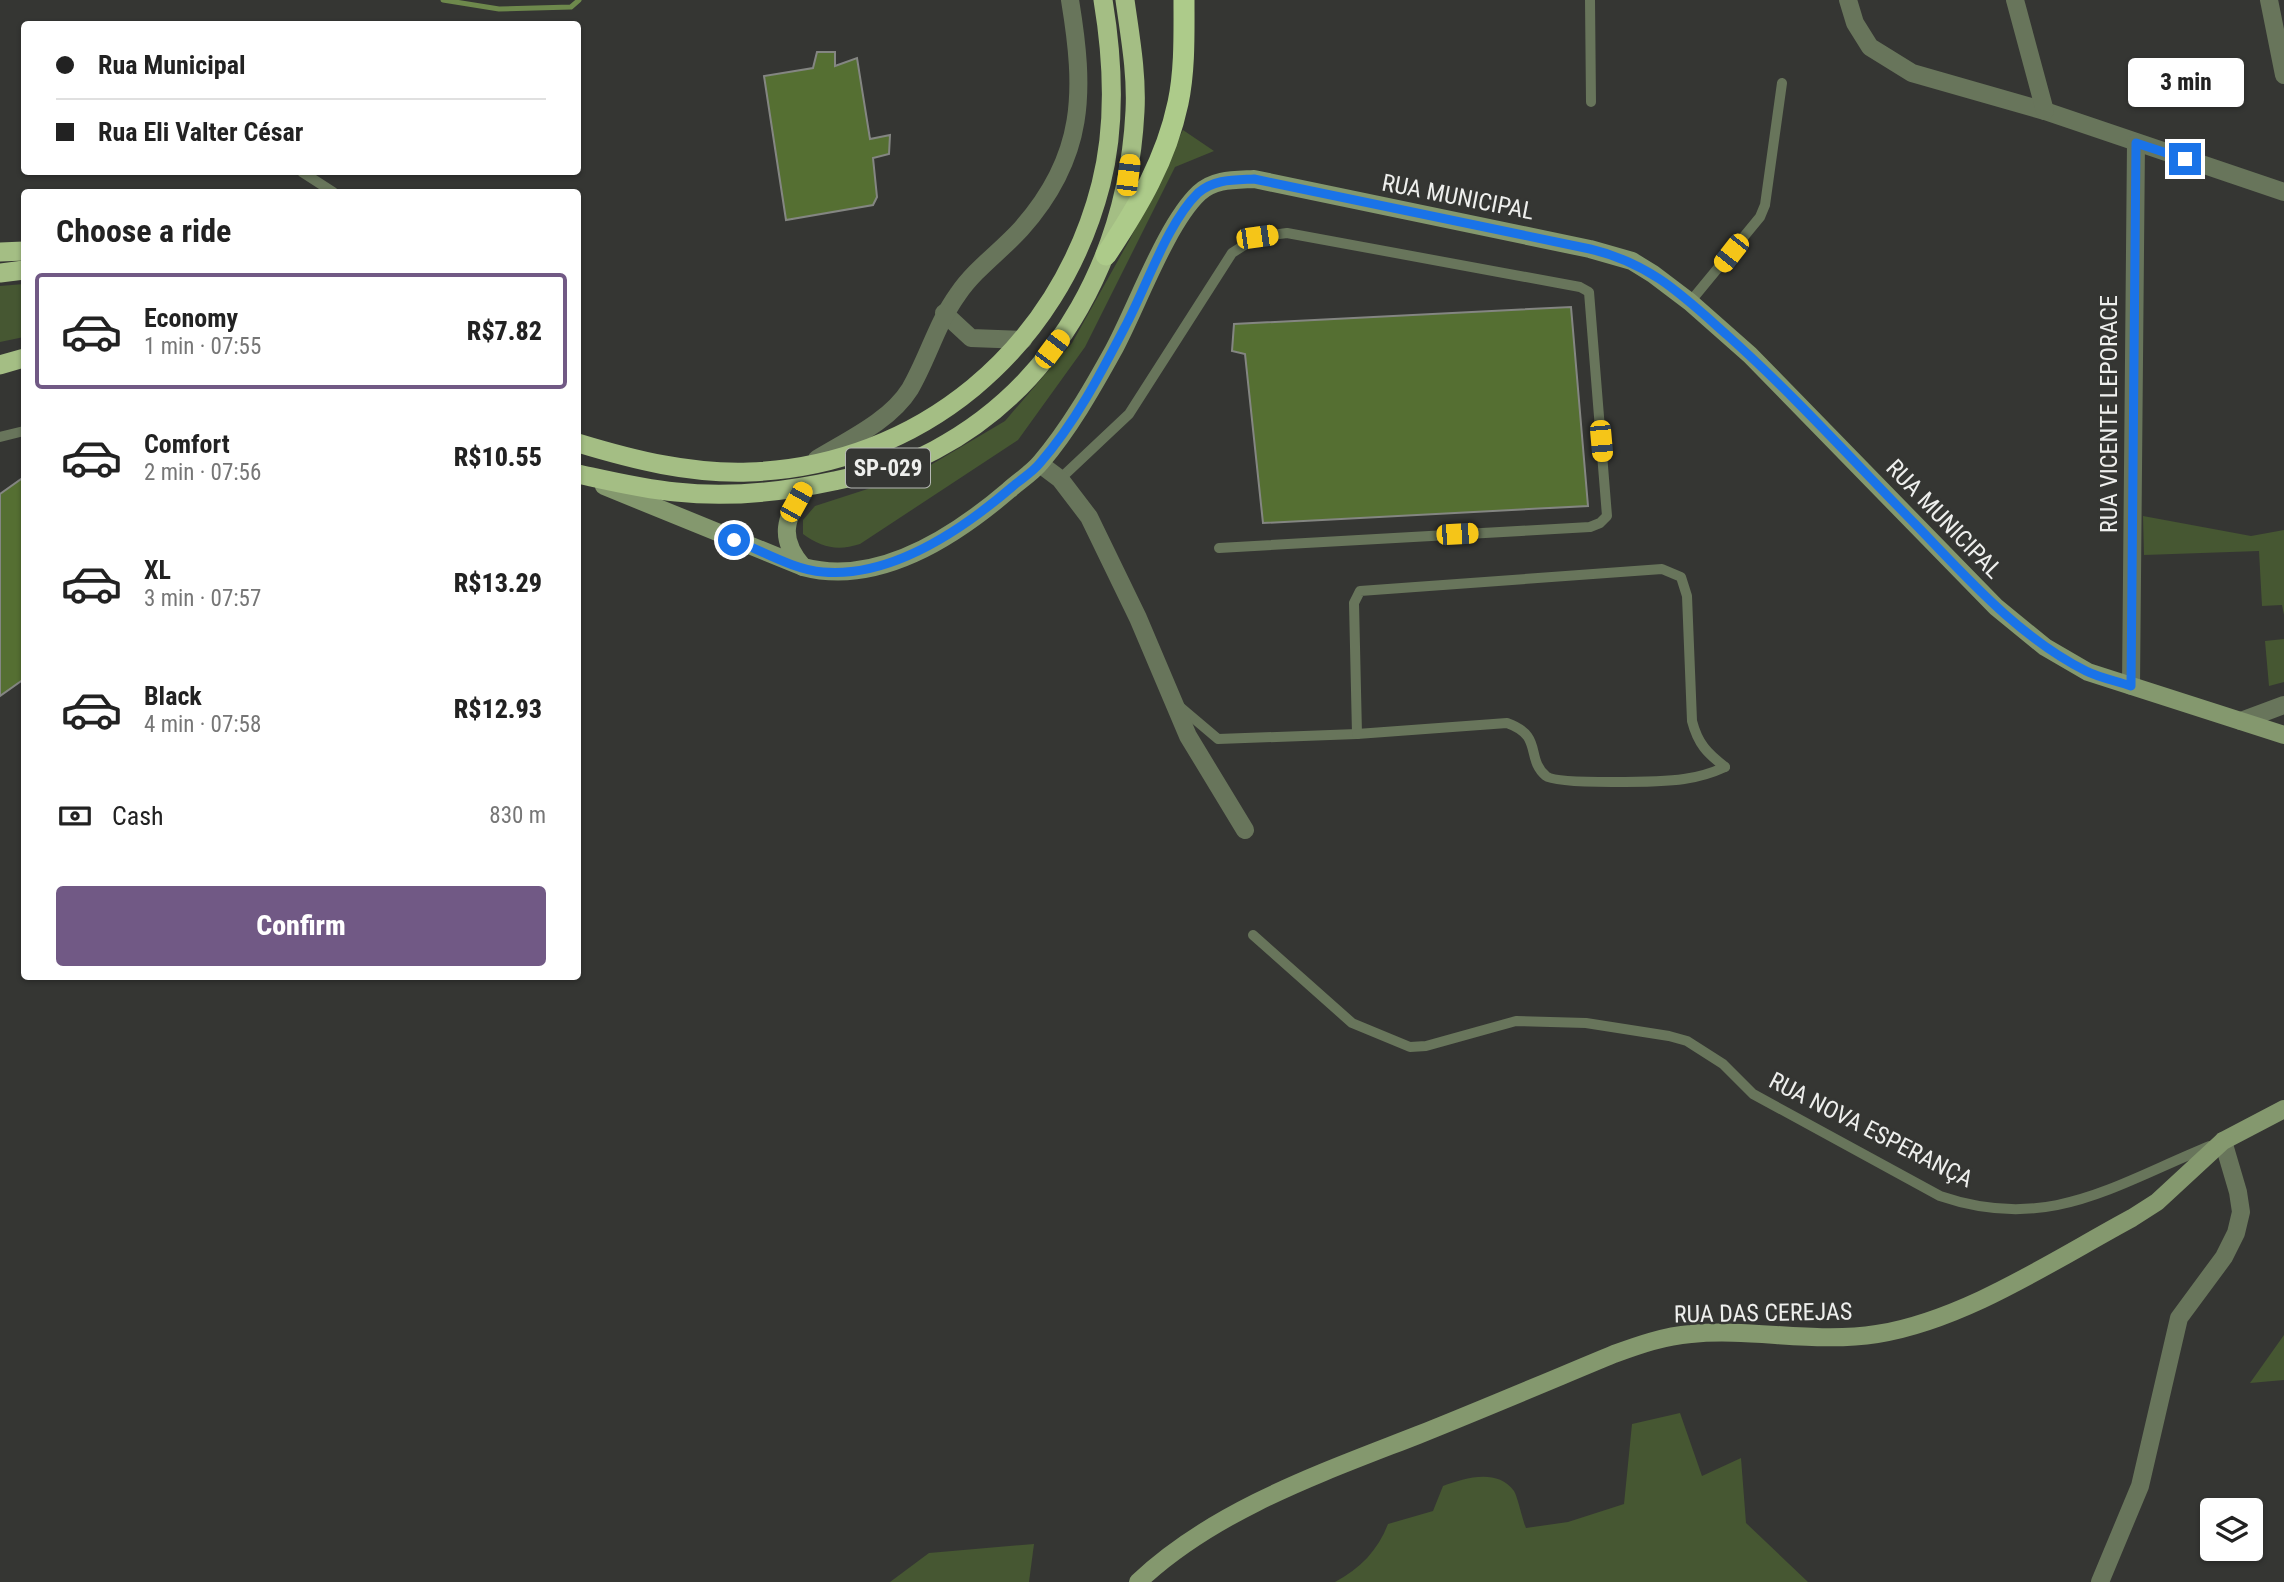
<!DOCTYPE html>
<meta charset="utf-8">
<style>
body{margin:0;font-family:"Roboto Condensed",sans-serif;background:#f6f6f6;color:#222;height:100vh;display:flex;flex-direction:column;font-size:26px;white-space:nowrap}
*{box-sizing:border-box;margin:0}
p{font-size:23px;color:#767676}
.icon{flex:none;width:38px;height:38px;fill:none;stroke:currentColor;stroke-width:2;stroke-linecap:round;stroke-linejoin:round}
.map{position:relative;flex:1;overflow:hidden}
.drawer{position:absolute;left:21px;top:189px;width:560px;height:791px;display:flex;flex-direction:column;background:#fff;border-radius:7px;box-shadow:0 2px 5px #0004}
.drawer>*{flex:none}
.guide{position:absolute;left:21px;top:21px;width:560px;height:154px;border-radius:7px;box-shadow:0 2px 5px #0004;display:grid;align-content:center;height:154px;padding:0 35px;background:#fff}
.fabs{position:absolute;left:2200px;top:1498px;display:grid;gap:14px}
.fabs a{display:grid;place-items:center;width:63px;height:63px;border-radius:7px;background:#fff;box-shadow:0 2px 5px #0004;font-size:35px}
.end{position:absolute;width:32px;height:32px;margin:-16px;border:9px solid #1a73e8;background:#fff;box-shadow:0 0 0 4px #fff}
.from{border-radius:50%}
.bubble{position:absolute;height:49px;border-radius:7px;background:#fff;box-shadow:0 2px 5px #0004;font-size:23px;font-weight:800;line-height:49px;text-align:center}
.car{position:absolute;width:21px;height:42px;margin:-21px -10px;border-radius:9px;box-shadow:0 0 5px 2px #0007;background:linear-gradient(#f5c518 24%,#345 0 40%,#f5c518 0 76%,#345 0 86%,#f5c518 0)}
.guide b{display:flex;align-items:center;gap:24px;height:66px;font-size:26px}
.guide b+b{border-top:2px solid #e0e0e0}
.guide i{width:18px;height:18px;background:#222}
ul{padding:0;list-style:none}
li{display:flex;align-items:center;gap:21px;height:116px;margin:0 14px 10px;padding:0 21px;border:4px solid transparent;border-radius:7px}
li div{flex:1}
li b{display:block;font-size:26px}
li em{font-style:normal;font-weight:800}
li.on{border-color:#715985}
li>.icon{width:63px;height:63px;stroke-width:1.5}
h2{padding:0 35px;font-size:32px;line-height:84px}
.pay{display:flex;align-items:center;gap:18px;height:77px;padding:0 35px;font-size:26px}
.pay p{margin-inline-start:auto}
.action{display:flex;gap:14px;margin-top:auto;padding:14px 35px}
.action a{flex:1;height:80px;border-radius:7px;background:#715985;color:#fff;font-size:28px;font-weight:800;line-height:80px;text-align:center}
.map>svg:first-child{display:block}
.green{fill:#465732}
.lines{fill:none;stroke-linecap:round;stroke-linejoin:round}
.stream{stroke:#6e894c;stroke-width:5}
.building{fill:#556f32;stroke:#848682;stroke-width:2}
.service{stroke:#68755b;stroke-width:10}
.minor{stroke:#68755b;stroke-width:18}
.secondary{stroke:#84986e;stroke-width:18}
.trunk{stroke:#a4be84;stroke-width:19}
.motorway{stroke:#adcb8a;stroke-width:21}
.route{stroke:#1a73e8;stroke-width:9}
.labels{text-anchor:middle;stroke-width:5;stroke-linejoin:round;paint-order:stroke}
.shield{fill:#353633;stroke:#b6b8b5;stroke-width:2}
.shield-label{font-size:23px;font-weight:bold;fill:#eeefed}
.street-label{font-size:24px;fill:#eeefed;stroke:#353633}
</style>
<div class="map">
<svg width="2284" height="1582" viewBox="0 0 2284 1582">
<rect width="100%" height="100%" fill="#353633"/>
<!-- green -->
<g class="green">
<path d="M1183,130L1214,151L1175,167L1085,347L1018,440L860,544C838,551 822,548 803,534V520L815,506L917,473L1005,421L1072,343L1130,239Z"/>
<path d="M24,284V337L0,342V286Z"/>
<path d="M2143,516L2251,536L2284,530V615L2282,605L2262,606L2259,551L2144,555Z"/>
<path d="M2284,639V682L2269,686L2265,641Z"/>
<path d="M2284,1335V1380L2250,1383Z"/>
<path d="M1680,1413L1702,1476L1741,1458L1746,1523L1808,1582H1335C1360,1569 1378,1550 1388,1524L1433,1511L1443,1486C1465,1478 1497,1468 1514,1491C1517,1495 1523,1521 1526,1528L1568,1522L1624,1504L1632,1424Z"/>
<path d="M1034,1544L1029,1582H890L929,1553Z"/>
</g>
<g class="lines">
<!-- stream -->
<path class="stream" d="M443,0L499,9L571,7L579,0"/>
</g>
<!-- building -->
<g class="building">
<path d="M817,52H835V66L857,58L870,139L890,135L889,154L873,158L877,197L873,205L786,220L764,76L813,68Z"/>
<path d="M1571,307L1588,506L1263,523L1245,354L1232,351L1234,324Z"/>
<path d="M24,477V679L0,696V494Z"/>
</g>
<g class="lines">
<!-- service -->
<g class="service">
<path d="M1590,0L1591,102"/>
<path d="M302,172L333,192"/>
<path d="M1690,302L1760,217L1765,205L1782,83"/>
<path d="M0,437L24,431"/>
<path d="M1060,479L1129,414L1232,253L1257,237L1287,233L1580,287L1589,292L1607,516L1600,523L1590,527L1219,548"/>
<path d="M1179,706L1218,739L1357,734L1354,603L1360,591L1662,569L1681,577L1687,596L1692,721C1698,744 1707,753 1725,767"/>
<path d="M1357,734L1507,723C1544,736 1525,758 1546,776C1557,785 1665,782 1684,779C1699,777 1712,773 1725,767"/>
<path d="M1253,935L1352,1023L1410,1047L1426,1046L1516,1021L1586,1023L1669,1036L1687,1041L1723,1064L1753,1094L1940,1196C2048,1233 2114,1185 2210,1146"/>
</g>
<!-- minor -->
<g class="minor">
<path d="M1848,0L1855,23L1870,47L1912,73L2045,111L2284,192"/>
<path d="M2015,0L2045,111"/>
<path d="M2269,0L2284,75"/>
<path d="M944,313L971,338L1023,340"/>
<path d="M817,459C848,440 890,421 910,389C928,358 937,323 958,294C975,269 1000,252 1021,229C1086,156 1085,91 1070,0"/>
<path d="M1040,464L1060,479L1089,517L1138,618L1188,736L1245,830"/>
<path d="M2131,686L2136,143"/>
<path d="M2241,721L2284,705"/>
<path d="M2100,1582L2140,1486L2179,1318L2224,1257L2236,1233L2241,1212L2238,1192L2223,1141"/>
</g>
<!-- secondary -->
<g class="secondary">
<path d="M604,486L803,567C878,587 954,537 1009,490C1019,481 1032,473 1041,462C1069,429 1092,389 1113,351C1136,309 1166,224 1199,193C1214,179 1234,180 1254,179L1590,249L1632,261L1653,274L1690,302L1750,355L1996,607L2045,647L2088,672L2284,735"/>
<path d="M803,567C777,537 786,519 804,487"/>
<path d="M1138,1582C1214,1510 1321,1473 1418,1435C1483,1409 1549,1381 1614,1354C1639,1345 1664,1336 1691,1334C1752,1328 1815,1344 1877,1334C1965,1320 2054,1260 2132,1218L2157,1202L2223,1141L2284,1109"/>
</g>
<!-- trunk -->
<g class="trunk">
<path d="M0,252L24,251"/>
<path d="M0,273L24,270"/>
<path d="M0,365L24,358"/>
<path d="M578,443C634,460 690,474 749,472C920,466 1059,349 1101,184C1116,125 1113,60 1103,0"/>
<path d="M578,474C610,481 643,489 676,492C729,498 783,492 834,481C868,474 904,467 935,450C1061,383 1128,250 1135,111C1137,74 1130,36 1125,0"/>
</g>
<!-- motorway -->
<path class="motorway" d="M1106,255C1138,207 1166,160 1178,103C1185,70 1184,34 1184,0"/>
</g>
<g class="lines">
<!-- route -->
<path class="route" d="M734,540C761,550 794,570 823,572C892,578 963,529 1012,487C1021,479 1033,472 1040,463C1076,422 1102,371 1127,323C1147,285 1168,222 1198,193C1214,179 1234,180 1254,179L1590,249C1650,263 1682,295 1727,335C1794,395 1855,463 1918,527C1969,580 2019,637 2086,671C2100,678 2117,681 2131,686L2136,143L2185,159"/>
</g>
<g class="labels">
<!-- shield labels -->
<rect class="shield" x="846" y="448.5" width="84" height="39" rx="5"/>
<g class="shield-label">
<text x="888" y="476">SP-029</text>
</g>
<!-- street labels -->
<g class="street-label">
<text transform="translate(1458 197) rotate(11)" y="8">RUA MUNICIPAL</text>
<text transform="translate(2109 414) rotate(-90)" y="8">RUA VICENTE LEPORACE</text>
<text transform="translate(1944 519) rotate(46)" y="8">RUA MUNICIPAL</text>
<text transform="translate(1871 1130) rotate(27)" y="8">RUA NOVA ESPERANÇA</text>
<text transform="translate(1763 1313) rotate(-1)" y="8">RUA DAS CEREJAS</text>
</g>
</g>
</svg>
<div class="fabs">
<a><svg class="icon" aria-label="layers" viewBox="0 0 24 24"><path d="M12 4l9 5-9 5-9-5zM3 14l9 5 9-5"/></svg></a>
</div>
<i class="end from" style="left:734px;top:540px"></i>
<i class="end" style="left:2185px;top:159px"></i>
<div class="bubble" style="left:2128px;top:58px;width:116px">3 min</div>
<i class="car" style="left:1128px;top:175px;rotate:7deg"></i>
<i class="car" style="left:1257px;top:237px;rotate:82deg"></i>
<i class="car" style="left:1731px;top:253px;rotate:218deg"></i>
<i class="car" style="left:1052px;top:349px;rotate:37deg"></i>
<i class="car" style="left:1601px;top:441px;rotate:175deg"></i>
<i class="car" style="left:796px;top:502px;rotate:29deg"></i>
<i class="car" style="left:1457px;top:534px;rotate:87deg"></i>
<div class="guide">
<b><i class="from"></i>Rua Municipal</b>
<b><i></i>Rua Eli Valter César</b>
</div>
<section class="drawer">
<h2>Choose a ride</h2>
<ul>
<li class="on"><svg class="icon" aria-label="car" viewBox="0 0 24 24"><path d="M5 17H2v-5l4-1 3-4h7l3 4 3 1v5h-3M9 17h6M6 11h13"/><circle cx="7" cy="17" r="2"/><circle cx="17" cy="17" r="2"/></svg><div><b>Economy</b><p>1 min · 07:55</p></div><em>R$7.82</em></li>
<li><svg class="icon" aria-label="car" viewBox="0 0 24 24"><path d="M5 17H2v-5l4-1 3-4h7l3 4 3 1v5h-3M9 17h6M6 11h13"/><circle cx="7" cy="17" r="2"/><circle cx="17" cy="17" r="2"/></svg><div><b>Comfort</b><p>2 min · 07:56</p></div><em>R$10.55</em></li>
<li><svg class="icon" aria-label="car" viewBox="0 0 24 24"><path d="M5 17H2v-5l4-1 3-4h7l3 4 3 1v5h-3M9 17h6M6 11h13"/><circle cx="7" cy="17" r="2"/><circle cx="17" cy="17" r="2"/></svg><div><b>XL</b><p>3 min · 07:57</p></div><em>R$13.29</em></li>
<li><svg class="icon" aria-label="car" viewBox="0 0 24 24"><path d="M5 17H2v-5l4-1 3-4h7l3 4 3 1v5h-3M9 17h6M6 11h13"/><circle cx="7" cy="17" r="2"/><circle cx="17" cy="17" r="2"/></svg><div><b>Black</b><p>4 min · 07:58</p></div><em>R$12.93</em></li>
</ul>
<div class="pay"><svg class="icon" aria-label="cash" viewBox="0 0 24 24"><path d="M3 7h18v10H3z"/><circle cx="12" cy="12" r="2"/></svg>Cash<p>830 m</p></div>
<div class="action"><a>Confirm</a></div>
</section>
</div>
